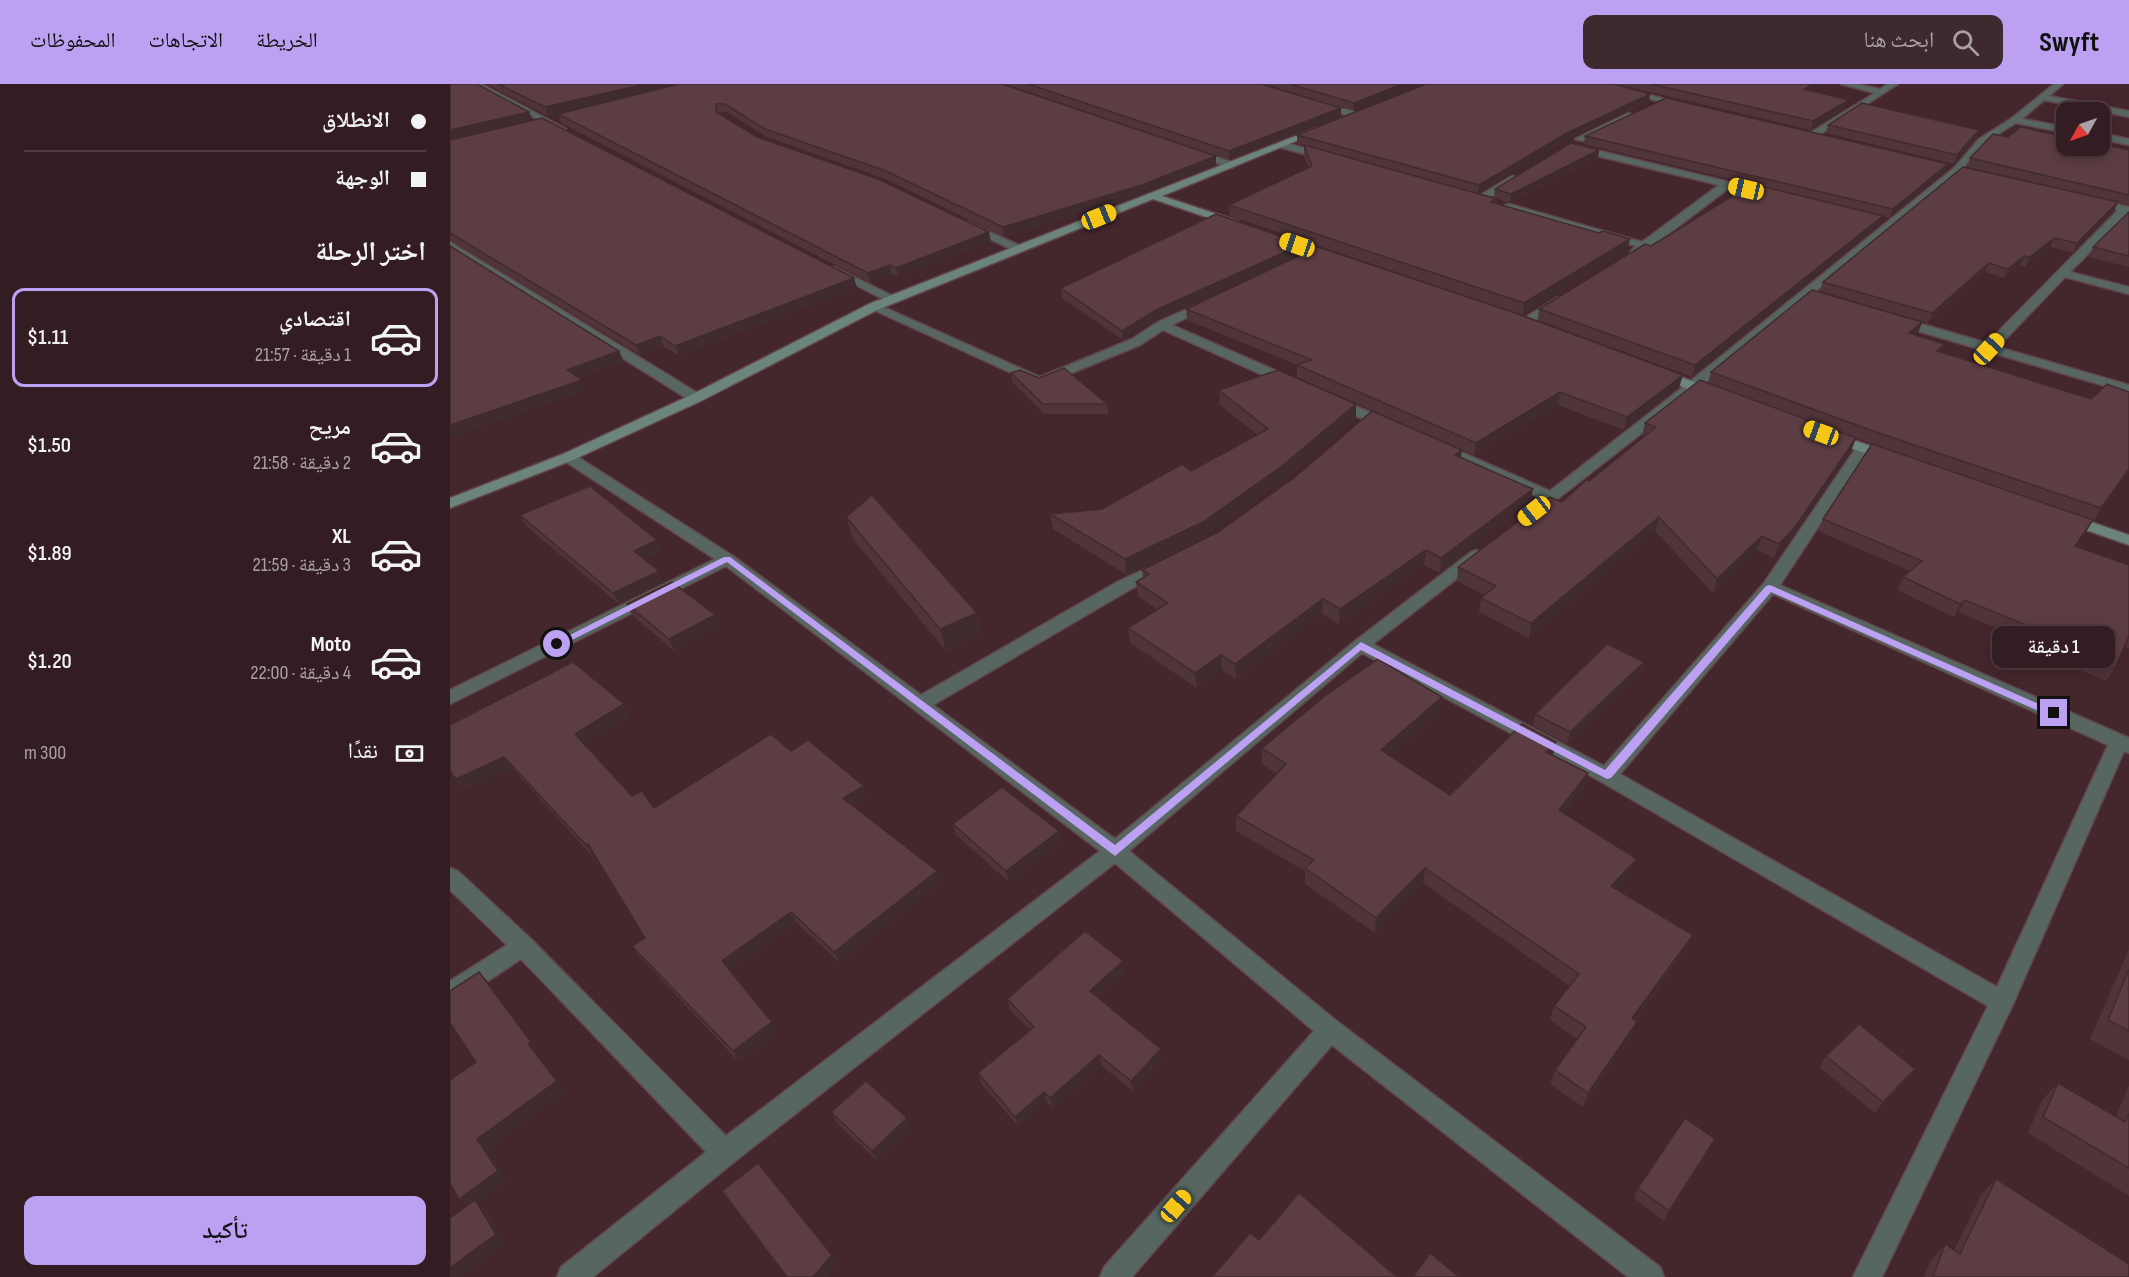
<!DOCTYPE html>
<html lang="ar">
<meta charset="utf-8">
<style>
body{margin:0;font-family:"Sofia Sans Condensed","Noto Naskh Arabic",sans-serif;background:#3e292f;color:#f1f3f6;direction:rtl;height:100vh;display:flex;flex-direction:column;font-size:22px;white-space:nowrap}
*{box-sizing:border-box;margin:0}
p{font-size:20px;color:#a9a1a5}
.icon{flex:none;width:33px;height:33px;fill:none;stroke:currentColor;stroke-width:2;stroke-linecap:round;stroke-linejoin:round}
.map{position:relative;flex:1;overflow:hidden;direction:ltr}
.panel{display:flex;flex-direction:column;background:#331c22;width:450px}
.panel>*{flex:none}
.top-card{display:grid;align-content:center;height:132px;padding:0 24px;background:#331c22}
.needle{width:39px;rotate:230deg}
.tools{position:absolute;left:1606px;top:18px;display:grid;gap:12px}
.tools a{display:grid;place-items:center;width:54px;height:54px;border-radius:12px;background:#331c22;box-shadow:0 3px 15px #0003,0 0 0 2px #4e3a40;font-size:30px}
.end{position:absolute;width:27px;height:27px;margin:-14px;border:8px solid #bca0f2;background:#111;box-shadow:0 0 0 3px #111}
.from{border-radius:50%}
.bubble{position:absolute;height:42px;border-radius:12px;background:#331c22;box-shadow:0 3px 15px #0003,0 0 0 2px #4e3a40;font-size:20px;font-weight:600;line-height:42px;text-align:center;direction:rtl}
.car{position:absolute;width:18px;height:36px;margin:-18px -9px;border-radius:8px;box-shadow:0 0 4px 2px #0007;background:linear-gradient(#f5c518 24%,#345 0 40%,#f5c518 0 76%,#345 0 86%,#f5c518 0)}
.top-card b{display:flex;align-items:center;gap:21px;height:57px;font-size:22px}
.top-card b+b{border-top:2px solid #4e3a40}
.top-card i{width:15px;height:15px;background:#f1f3f6}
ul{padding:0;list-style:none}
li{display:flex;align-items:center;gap:18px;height:99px;margin:0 12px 9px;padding:0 12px;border:3px solid transparent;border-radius:12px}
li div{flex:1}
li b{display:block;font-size:22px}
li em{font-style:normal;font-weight:600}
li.selected{border-color:#bca0f2}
li>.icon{width:54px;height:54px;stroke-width:1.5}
h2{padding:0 24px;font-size:27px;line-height:72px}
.pay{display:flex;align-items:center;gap:15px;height:66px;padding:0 24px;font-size:22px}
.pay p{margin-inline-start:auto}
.cta{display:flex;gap:12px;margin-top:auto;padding:12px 24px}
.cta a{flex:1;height:69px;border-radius:12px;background:#bca0f2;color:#111;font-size:24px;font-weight:600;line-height:69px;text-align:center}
header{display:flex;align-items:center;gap:36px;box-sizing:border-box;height:84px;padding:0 30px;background:#bca0f2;color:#111}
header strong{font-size:28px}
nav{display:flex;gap:33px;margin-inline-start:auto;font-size:21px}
.search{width:420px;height:54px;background:#3e292f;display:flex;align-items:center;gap:15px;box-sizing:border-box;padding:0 21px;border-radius:12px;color:#a9a1a5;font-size:22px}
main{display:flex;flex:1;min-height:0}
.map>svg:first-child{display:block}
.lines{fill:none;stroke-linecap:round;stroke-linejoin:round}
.street-casing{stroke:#62454c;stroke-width:3}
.secondary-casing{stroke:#62454c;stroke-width:3}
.street{fill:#576661;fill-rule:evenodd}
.secondary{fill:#6b847c;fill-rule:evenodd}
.wall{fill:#4f343a}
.shaded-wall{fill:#402b2f}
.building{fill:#5c3d43;stroke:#402b2f;stroke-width:1.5}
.route{fill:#bca0f2}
</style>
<header>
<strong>Swyft</strong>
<div class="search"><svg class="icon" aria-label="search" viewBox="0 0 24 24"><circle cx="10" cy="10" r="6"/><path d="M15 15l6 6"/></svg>ابحث هنا</div>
<nav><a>الخريطة</a><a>الاتجاهات</a><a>المحفوظات</a></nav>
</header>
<main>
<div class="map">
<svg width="1679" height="1193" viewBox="0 0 1679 1193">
<rect width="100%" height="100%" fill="#44262d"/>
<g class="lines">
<!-- street casing -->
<g class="street-casing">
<g id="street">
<path d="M21,0H31L116,45L109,47Z"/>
<path d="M1142,0H1156L1239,21L1235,24Z"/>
<path d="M1391,0H1407L1430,5L1438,0H1448L1366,53H1360V49L1425,9Z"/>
<path d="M1604,0H1613L1599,12L1679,27V33L1594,16L1572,35L1617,43V49L1566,39C1543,52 1526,67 1510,88L1248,305L1087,431H1077L1074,428L1091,414L983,366L981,363L983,360H993L1100,407L1238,299L1504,84L1529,55L1562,34Z"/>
<path d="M868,17L909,29L910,31L906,34L865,22L864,20Z"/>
<path d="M1178,29L1185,31L1133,57L1125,55Z"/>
<path d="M1650,49L1679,55V61L1650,55Z"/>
<path d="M832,58L879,71L881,73L876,76L829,63L827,61Z"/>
<path d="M1125,61L1317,107L1322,110L1317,113L1279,104L1200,164L1185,171L1180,168L1186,162L1055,125V121L1059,120L1192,158L1269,101L1122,66L1120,64Z"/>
<path d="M743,65L785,79L787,81L782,84L740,70L738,68Z"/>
<path d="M1062,92L1070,94L1035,117H1027V113Z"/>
<path d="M1644,115L1679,123V129L1620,188L1679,203V210L1615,193L1548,263L1679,301V309L1444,240L1442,237L1448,233L1537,259L1668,126L1640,120V116Z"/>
<path d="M518,138L573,163L574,165L573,167H565L514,143V139Z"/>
<path d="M0,158L251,311L253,314L246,318L241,317L0,166Z"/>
<path d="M384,183L445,213L447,215L441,219L437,217L380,188L378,186Z"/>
<path d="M1108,213L1114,217L1112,219L1078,241L1074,242L1068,238Z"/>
<path d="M759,215L765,219L763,221L722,241L847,296L849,299L847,302H837L713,246L690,261L590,302L417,223L423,219L427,220L590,293L682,255L708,238Z"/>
<path d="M884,313L943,338L945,341L943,344H933L879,320L877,317L879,314Z"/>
<path d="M1413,360L1420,364L1330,501L1679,654V669L1674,667L1564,918L1432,1193H1403L1538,922L1150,697L912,569L679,767L888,938L1210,1183L1214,1193H1178L882,961L682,1193H650L654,1183L864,947L665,779L284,1078L143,1193H107L111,1183L256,1068L71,875L8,917L0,920V897L57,861L0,806V784L8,787L81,855L276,1052L650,767L276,482L0,620V606L265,475L113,376L111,373L113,370H123L283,472L471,611L669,497L708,479H720L722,482L720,485L681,505L483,621L665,755L905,557L1021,468L1027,466L1035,471L1033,474L923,560L1154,682L1314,499L1408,361ZM1323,510L1658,661L1547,903L1170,690Z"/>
</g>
</g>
<!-- secondary casing -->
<g class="secondary-casing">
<g id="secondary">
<path d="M866,44L873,46L712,112L788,137V141H780L703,115L427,226L251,317L123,376L0,424V414L113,370L241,311L419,220Z"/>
<path d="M830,152L887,172L888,174L883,177L879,176L826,157V153Z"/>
<path d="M1209,285L1269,307L1271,310L1269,313H1259L1204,292L1203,289L1204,286Z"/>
<path d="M1380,348L1444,370L1446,373L1444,376H1434L1375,355L1373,352L1375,349Z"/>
<path d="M1618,430L1679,451V461L1613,438L1610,435L1613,432Z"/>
</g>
</g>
<!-- street -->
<use href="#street" class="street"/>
<!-- secondary -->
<use href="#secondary" class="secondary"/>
</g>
<!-- wall -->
<g class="wall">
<path d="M36,0H552L766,72V81L693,110L554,153L438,96L317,53L277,28H268L307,53L541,158L448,193L442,190L420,199L111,39L108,30L210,5L98,32Z"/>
<path d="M556,0H811L891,24V32L779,76Z"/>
<path d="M814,0H972L904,27Z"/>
<path d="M1166,0H1362V7L1396,24L1361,46Z"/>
<path d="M1199,18L1114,58L1028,109L1044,113L1045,105L1149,66L1148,74L1060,119L1047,115V119L1177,166L1073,231L780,132L779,121L859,84L854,71V62L847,60V51Z"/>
<path d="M1378,41L1529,46L1526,55L1504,80L1376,49Z"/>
<path d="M1135,52L1495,88L1439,134L1433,132L1429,142L1242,293L1088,236L1089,225L1201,162L1301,100L1134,60Z"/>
<path d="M1558,53L1679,66V121L1517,83L1520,74Z"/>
<path d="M0,56L407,204L229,272L214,263L190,271L0,156Z"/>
<path d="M1668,118L1664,127L1623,169L1600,163L1575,183L1570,181L1554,194L1535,188L1478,239L1370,207L1373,198Z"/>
<path d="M1679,128V183L1639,173L1643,163Z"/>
<path d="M853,160V169L707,236L673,256L612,214L611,204Z"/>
<path d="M736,225L1233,291L1229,303L1174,346L1108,321L1024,372L847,293V281L737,236Z"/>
<path d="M1472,238L1468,249L1465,251L1679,387L1644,437L1643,436L1626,462L1679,481V564L1675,562L1665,584L1656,597L1588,569L1591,563L1508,528L1504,533L1447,506L1453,493L1460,487L1368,447L1373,435L1545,402L1406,354L1401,367L1340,456L1324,474L1307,466L1263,509L1205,447L1079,554L1029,528L1031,514L1034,511L1007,497L1008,483L1112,418L1194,353L1192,352L1195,339L1258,299L1261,288Z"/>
<path d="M561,289L657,320L659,330H594L563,299Z"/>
<path d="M769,306L906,335L832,397L754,453L677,491L603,445L600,430L652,425L741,387L808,351L770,321Z"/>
<path d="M1011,373L1080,419L990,489L974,481L889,540L872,530L786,595L772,586L747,604L680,559L678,544L708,526L688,512L686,498L693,494L692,486Z"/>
<path d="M70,431L207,456L212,467L195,476L214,498L169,520L76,442Z"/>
<path d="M396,433L527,529L532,551L496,567L403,455Z"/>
<path d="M177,520L270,542L224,567L182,531Z"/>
<path d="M1194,578L1191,589L1117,660L1083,642L1085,630Z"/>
<path d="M992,613L990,629L940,672L1000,711L1106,658L1103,671L1138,689L1134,704L1115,730L1182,790L1167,806L1243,851L1236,866L1186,936L1182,952L1133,1023L1100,1000L1105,986L1127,955L1100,936L1104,922L1120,902L973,799L925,849L855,800V787L786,747V732L827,690L812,680V664Z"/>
<path d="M180,632L134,660L182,712L204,724L341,667L418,713L403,722L491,799L390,879L347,839L280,887L328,949L289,978L190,873L182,862L195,854L145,772L143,773L62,684L14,706L0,688V641Z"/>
<path d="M503,740L611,759L559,798L506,751Z"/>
<path d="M1679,865V976L1640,955Z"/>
<path d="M675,889L648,913L713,976L683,1007L652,982L603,1025L597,1018L569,1043L531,1000L528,989L580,946L560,926L557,915Z"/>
<path d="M1376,972L1465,985L1457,995L1425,1029L1369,983Z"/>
<path d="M1608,999L1666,1033L1679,1001V1112L1578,1049L1592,1016Z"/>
<path d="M381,1028L462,1045L427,1077L387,1039Z"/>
<path d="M1260,1066L1214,1137L1184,1114L1188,1104Z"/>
<path d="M1546,1095L1678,1180L1679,1178V1193H1474L1481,1176L1495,1160L1504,1166L1531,1111Z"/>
</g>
<!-- shaded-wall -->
<g class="shaded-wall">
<path d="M195,0H230L98,32L95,23Z"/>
<path d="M952,0H972L904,27V19Z"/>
<path d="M1364,0L1361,8L1354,5Z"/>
<path d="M1200,10L1199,18L1114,58L1028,110L1029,101L1115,50Z"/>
<path d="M1399,16L1396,24L1361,46L1363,37Z"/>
<path d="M891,24V32L779,76V67Z"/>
<path d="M79,28L83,36L0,56V46Z"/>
<path d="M1529,46L1526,55L1504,80L1507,71Z"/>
<path d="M1149,66L1148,74L1060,119L1061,110Z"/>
<path d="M766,72V81L693,110L554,153L553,143Z"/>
<path d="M1498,80L1495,88L1439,134L1443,125Z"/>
<path d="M1668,118L1664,127L1623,169L1627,159Z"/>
<path d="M1433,132L1429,142L1242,293L1245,281Z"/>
<path d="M539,148L541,158L448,193L446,184Z"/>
<path d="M1604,154L1600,163L1575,183L1580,173Z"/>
<path d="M1180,155L1177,166L1073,231L1074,219Z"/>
<path d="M853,160V169L707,236L673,256L672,247L706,226Z"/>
<path d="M1574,172L1570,181L1554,194L1558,185Z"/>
<path d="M1539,179L1535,188L1478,239L1482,229Z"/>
<path d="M440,181L442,190L420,199L418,189Z"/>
<path d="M404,194L407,204L229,272L225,262Z"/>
<path d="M1472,238L1468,249L1455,260L1459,249Z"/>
<path d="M210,252L214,263L190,271L186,261Z"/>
<path d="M169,267L174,278L122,296L117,286Z"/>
<path d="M1233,291L1229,303L1174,346L1177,333Z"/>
<path d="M132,296L137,307L0,354V341Z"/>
<path d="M1110,308L1108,321L1024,372L1026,359Z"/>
<path d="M906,320V335L832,397L754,453L677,491L675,475Z"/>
<path d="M1406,354L1401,367L1340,456L1324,474L1329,460Z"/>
<path d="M1012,366L1010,380L1005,371Z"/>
<path d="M1679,385V387L1644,437L1651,424Z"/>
<path d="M1083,405L1080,419L990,489L991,474Z"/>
<path d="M1209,433L1205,447L1079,554L1081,539Z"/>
<path d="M1643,436L1636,448L1618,474L1625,462Z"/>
<path d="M1312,452L1307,466L1263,509L1267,495Z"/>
<path d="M207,456L212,467L189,479L184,467Z"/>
<path d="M976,466L974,481L889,540L890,525Z"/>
<path d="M209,487L214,498L169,520L163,509Z"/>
<path d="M873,515L872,530L786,595L785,580Z"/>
<path d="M1515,516L1508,528L1504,533L1510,520Z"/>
<path d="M527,529L532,551L496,567L490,545Z"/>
<path d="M265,531L270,542L224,567L219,555Z"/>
<path d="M771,571L772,586L747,604L745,589Z"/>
<path d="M1194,578L1191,589L1117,660L1120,648Z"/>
<path d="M992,613L990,629L930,682L931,666Z"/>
<path d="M174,620L180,632L132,661L125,650Z"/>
<path d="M1106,658L1102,674L1096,668Z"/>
<path d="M54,673L62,684L14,706L6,695Z"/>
<path d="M1138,689L1134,704L1106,742L1109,726Z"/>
<path d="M414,702L418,713L398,726L393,714Z"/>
<path d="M609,747L611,759L559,798L556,787Z"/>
<path d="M138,760L145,772L143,773L136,761Z"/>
<path d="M1187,775L1182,790L1156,817L1161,802Z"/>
<path d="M975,784L973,799L925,849L926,834Z"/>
<path d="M487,787L491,799L390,879L384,868Z"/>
<path d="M341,828L347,839L278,888L272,877Z"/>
<path d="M1243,851L1236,866L1176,949L1182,934Z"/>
<path d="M673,877L675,889L642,918L640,907Z"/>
<path d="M29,888L39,899L90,969L87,971L116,1008L38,1065L59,1097L28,1119L36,1126L57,1160L12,1193H0V1184L20,1125L9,1115L27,1055L78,960Z"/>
<path d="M322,938L328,949L289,978L283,967Z"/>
<path d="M1187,938L1182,952L1133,1023L1138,1009Z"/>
<path d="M711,965L713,976L683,1007L681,997Z"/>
<path d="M649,971L652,982L603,1025L600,1014Z"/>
<path d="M1465,985L1457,995L1425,1029L1433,1018Z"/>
<path d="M594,1008L597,1018L569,1043L565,1033Z"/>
<path d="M457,1034L462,1045L427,1077L422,1067Z"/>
<path d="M1265,1055L1260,1066L1214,1137L1219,1127Z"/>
<path d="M382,1171L388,1181L377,1193H363Z"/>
</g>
<!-- building -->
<g class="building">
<path d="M0,0H27L79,28L0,46Z"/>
<path d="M48,0H195L95,23Z"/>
<path d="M229,0H552L766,72L692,101L553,143L436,87L315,45L275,20H266V28L307,53L428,95L539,148L446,184L440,181L418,189L108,30Z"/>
<path d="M578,0H811L891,24L779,67Z"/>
<path d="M840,0H952L904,19Z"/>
<path d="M976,0H1164L1200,10L1115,50L1029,101L847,51Z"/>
<path d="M1201,0H1364L1354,5L1399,16L1363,37Z"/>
<path d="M1216,14L1498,80L1443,125L1135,52Z"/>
<path d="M1412,19L1529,46L1507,71L1378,41Z"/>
<path d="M92,34L404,194L225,262L210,252L186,261L0,149V56Z"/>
<path d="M1571,43L1617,53V62H1650V60L1679,66V111L1520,74L1543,50L1558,53Z"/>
<path d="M1121,59L1149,66L1061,110L1045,105Z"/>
<path d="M854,61L1047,115L1041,118L1149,149L1153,147L1180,155L1074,219L779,121L862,82Z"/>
<path d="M1513,83L1668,118L1627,159L1604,154L1580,173L1574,172L1558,185L1539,179L1482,229L1373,198Z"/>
<path d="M1302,100L1433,132L1245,281L1089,225L1195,160L1201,162Z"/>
<path d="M1679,128V172L1643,163Z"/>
<path d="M766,130L853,160L706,226L672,247L611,204Z"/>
<path d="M0,162L169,267L117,286L132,296L0,341Z"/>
<path d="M868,163L1071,231L1233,291L1177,333L1110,308L1026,359L847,281L862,276L736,225Z"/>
<path d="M1362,206L1472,238L1459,249L1494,260L1487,267L1641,315L1657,300L1679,308V385L1651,424L1423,347L1261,288Z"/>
<path d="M614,284L657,320H593L561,289L570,286L589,294Z"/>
<path d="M828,286L906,320L832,382L753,438L675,475L600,430L652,425L732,380L741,387L818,345L769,306Z"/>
<path d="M1250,296L1406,354L1345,443L1329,460L1312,452L1267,495L1209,433L1081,539L1031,514L1046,502L1008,483L1100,413L1112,418L1136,396L1139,397L1206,343L1195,339Z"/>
<path d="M922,327L1012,366L1005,371L1083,405L991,474L976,466L890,525L873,515L785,580L771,571L745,589L678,544L718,519L686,498L699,490L692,486L768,448L845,393Z"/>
<path d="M1422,360L1643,436L1625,462L1679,481V552L1665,584L1595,556L1598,550L1515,516L1510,520L1453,493L1472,477L1373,435Z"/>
<path d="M140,402L207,456L184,467L209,487L163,509L70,431Z"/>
<path d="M422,411L527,529L490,545L396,433Z"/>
<path d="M222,498L265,531L219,555L177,520Z"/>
<path d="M1157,560L1194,578L1120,648L1085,630Z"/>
<path d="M928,575L992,613L931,666L1000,711L1072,640L1106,658L1096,668L1138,689L1109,726L1187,775L1161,802L1243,851L1182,934L1187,938L1138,1009L1105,986L1136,943L1104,922L1129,890L975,784L926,834L855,784L864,776L786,732L836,680L812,664L875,612Z"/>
<path d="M123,578L174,620L125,650L182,712L192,707L204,724L321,650L341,667L358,656L414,702L393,714L487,787L384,868L341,828L272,877L322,938L283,967L182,862L195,854L138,760L136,761L54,673L6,695L0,687V641Z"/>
<path d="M552,703L609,747L556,787L503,740Z"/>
<path d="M635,847L673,877L640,907L711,965L681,997L649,971L600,1014L594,1008L565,1033L528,989L584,943L557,915Z"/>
<path d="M1679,885V947L1658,936Z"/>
<path d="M29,888L81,958L78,960L107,997L27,1055L48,1087L9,1115L0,1099V996L26,978L0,939V907Z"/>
<path d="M1409,940L1465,985L1433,1018L1376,972Z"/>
<path d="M416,997L457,1034L422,1067L381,1028Z"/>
<path d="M1608,999L1675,1038L1679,1029V1084L1593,1033Z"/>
<path d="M1235,1034L1265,1055L1219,1127L1188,1104Z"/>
<path d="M308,1079L382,1171L363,1193H337L272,1107Z"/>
<path d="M1546,1095L1679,1180V1193H1483L1495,1160L1510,1170Z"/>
<path d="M849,1109L947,1193H762L800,1149L809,1156Z"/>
<path d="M25,1116L46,1150L0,1184V1134Z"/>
<path d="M980,1169L1009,1193H963Z"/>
</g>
<!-- route -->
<path class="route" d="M274,473H280L665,761L911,558L1155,686L1316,502L1320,501L1609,629L1607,632H1600L1321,508L1161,694L1157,695L911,566L665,772L277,478L110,562L102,560Z"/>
</svg>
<div class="tools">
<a><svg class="needle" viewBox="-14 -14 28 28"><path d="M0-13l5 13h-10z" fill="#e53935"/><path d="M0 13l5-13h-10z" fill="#a9a1a5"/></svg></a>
</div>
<i class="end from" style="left:107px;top:560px"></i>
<i class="end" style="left:1604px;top:629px"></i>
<div class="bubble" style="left:1542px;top:542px;width:123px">1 دقيقة</div>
<i class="car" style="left:1296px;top:105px;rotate:283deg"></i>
<i class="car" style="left:649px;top:133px;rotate:68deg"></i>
<i class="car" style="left:847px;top:161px;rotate:289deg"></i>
<i class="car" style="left:1539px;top:265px;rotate:43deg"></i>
<i class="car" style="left:1371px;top:349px;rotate:290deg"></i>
<i class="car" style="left:1084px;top:427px;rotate:232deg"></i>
<i class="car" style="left:726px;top:1122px;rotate:41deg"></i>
</div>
<section class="panel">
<div class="top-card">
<b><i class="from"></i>الانطلاق</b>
<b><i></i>الوجهة</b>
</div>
<h2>اختر الرحلة</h2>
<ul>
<li class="selected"><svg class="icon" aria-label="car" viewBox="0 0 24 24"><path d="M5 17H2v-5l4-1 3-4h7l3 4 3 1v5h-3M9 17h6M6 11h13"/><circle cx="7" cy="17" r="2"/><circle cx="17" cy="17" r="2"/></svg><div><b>اقتصادي</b><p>1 دقيقة · 21:57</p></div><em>$1.11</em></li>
<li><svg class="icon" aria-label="car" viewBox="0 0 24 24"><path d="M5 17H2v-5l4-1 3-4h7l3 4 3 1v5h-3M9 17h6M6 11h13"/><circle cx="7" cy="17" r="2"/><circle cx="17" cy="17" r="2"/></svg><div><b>مريح</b><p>2 دقيقة · 21:58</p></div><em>$1.50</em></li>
<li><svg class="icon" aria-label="car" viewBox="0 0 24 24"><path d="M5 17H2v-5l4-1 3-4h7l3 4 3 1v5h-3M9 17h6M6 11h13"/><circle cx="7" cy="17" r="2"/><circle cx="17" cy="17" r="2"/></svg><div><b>XL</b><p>3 دقيقة · 21:59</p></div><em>$1.89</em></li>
<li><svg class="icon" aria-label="car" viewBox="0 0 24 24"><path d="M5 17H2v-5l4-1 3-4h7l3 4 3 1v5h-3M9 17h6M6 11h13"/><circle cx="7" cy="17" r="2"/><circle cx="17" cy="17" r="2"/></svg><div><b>Moto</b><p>4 دقيقة · 22:00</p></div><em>$1.20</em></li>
</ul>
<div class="pay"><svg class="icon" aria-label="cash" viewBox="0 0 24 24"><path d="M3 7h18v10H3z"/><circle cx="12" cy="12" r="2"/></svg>نقدًا<p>300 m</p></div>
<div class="cta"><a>تأكيد</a></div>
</section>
</main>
